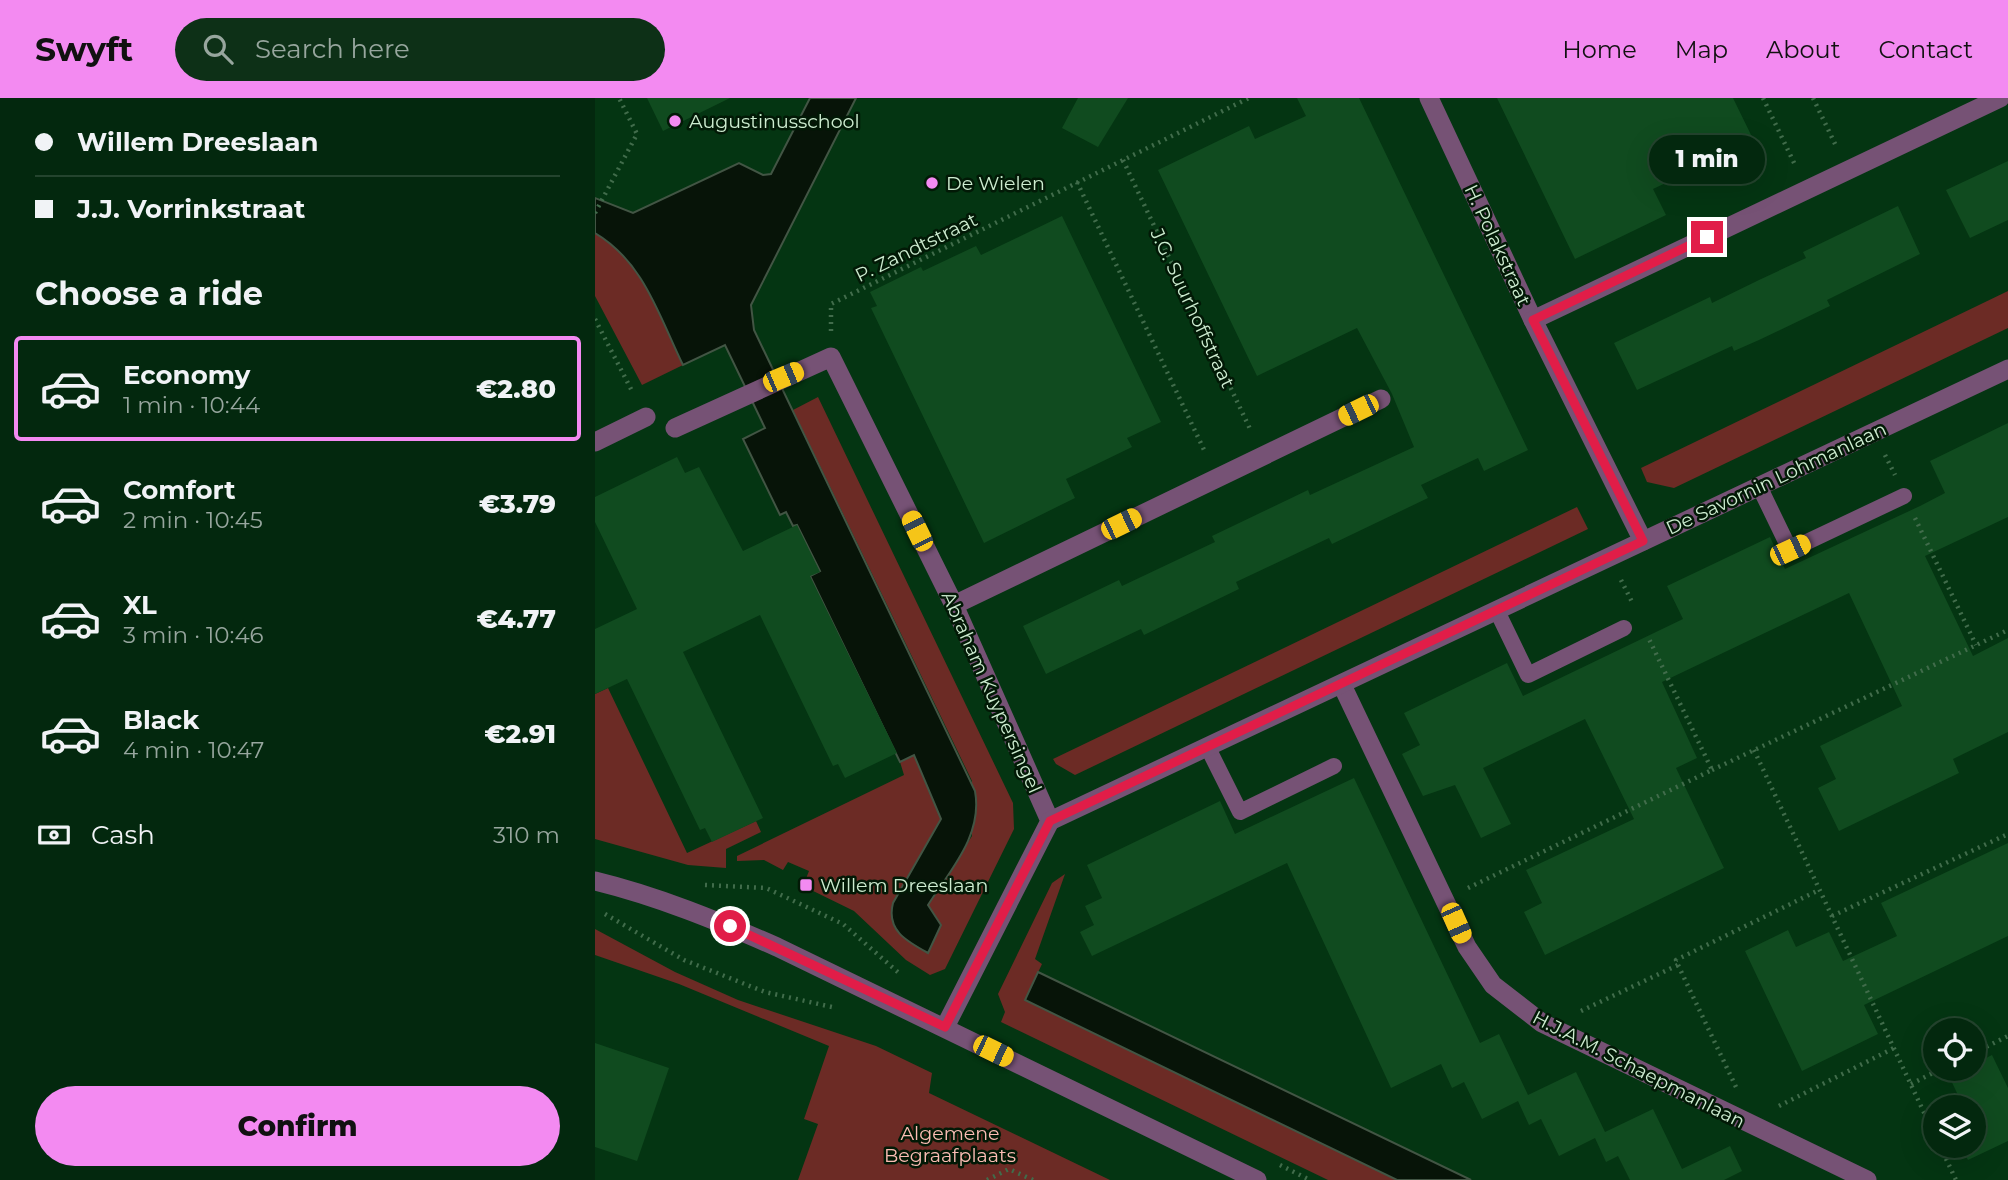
<!DOCTYPE html>
<meta charset="utf-8">
<style>
body{margin:0;font-family:Montserrat,sans-serif;background:#0d3017;color:#f1f3f6;height:100vh;display:flex;flex-direction:column;font-size:26px;white-space:nowrap}
*{box-sizing:border-box;margin:0}
p{font-size:23px;color:#97a69e}
.icon{flex:none;width:38px;height:38px;fill:none;stroke:currentColor;stroke-width:2;stroke-linecap:round;stroke-linejoin:round}
.map{position:relative;flex:1;overflow:hidden}
.drawer{display:flex;flex-direction:column;background:#03280e;width:595px}
.drawer>*{flex:none}
.hud{display:grid;align-content:center;height:154px;padding:0 35px;background:#03280e}
.tools{position:absolute;left:1328px;top:920px;display:grid;gap:14px}
.tools a{display:grid;place-items:center;width:63px;height:63px;border-radius:50%;background:#03280e;box-shadow:0 7px 28px #0002,0 0 0 2px #24442e;font-size:35px}
.end{position:absolute;width:32px;height:32px;margin:-16px;border:9px solid #e11d48;background:#fff;box-shadow:0 0 0 4px #fff}
.from{border-radius:50%}
.bubble{position:absolute;height:49px;border-radius:24px;background:#03280e;box-shadow:0 7px 28px #0002,0 0 0 2px #24442e;font-size:23px;font-weight:800;line-height:49px;text-align:center}
.car{position:absolute;width:21px;height:42px;margin:-21px -10px;border-radius:9px;box-shadow:0 0 5px 2px #0007;background:linear-gradient(#f5c518 24%,#345 0 40%,#f5c518 0 76%,#345 0 86%,#f5c518 0)}
.hud b{display:flex;align-items:center;gap:24px;height:66px;font-size:26px}
.hud b+b{border-top:2px solid #24442e}
.hud i{width:18px;height:18px;background:#f1f3f6}
ul{padding:0;list-style:none}
li{display:flex;align-items:center;gap:21px;height:105px;margin:0 14px 10px;padding:0 21px;border:4px solid transparent;border-radius:7px}
li div{flex:1}
li b{display:block;font-size:26px}
li em{font-style:normal;font-weight:800}
li.selected{border-color:#f38af1}
li>.icon{width:63px;height:63px;stroke-width:1.5}
h2{padding:0 35px;font-size:32px;line-height:84px}
.pay{display:flex;align-items:center;gap:18px;height:77px;padding:0 35px;font-size:26px}
.pay p{margin-inline-start:auto}
.cta{display:flex;gap:14px;margin-top:auto;padding:14px 35px}
.cta a{flex:1;height:80px;border-radius:42px;background:#f38af1;color:#111;font-size:28px;font-weight:800;line-height:80px;text-align:center}
header{display:flex;align-items:center;gap:42px;box-sizing:border-box;height:98px;padding:0 35px;background:#f38af1;color:#111}
header strong{font-size:33px}
nav{display:flex;gap:38px;margin-inline-start:auto;font-size:24px}
.search{width:490px;height:63px;background:#0d3017;display:flex;align-items:center;gap:18px;box-sizing:border-box;padding:0 24px;border-radius:38px;color:#97a69e;font-size:26px}
main{display:flex;flex:1;min-height:0}
.map>svg:first-child{display:block}
.green{fill:#6c2b25}
.water{fill:#071408;stroke:#425544;stroke-width:2}
.building{fill:#104b1f}
.lines{fill:none;stroke-linecap:round;stroke-linejoin:round}
.path{stroke:#416c4b;stroke-width:4.5;stroke-dasharray:2 5;stroke-linecap:butt}
.service{stroke:#765275;stroke-width:16}
.pedestrian{stroke:#765275;stroke-width:19}
.minor{stroke:#765275;stroke-width:19}
.tertiary{stroke:#765275;stroke-width:19}
.route{stroke:#e11d48;stroke-width:9}
.poi-dot{fill:#f38af1;stroke:#021906;stroke-width:2.5}
.labels{text-anchor:middle;stroke-width:5;stroke-linejoin:round;paint-order:stroke}
.poi-label{font-size:19px;fill:#cdecd0;stroke:#021906;text-anchor:start}
.street-label{font-size:19px;fill:#cdecd0;stroke:#021906}
.park-label{font-size:19px;fill:#fcbdb4;stroke:#021906}
</style>
<header>
<strong>Swyft</strong>
<div class="search"><svg class="icon" aria-label="search" viewBox="0 0 24 24"><circle cx="10" cy="10" r="6"/><path d="M15 15l6 6"/></svg>Search here</div>
<nav><a>Home</a><a>Map</a><a>About</a><a>Contact</a></nav>
</header>
<main>
<section class="drawer">
<div class="hud">
<b><i class="from"></i>Willem Dreeslaan</b>
<b><i></i>J.J. Vorrinkstraat</b>
</div>
<h2>Choose a ride</h2>
<ul>
<li class="selected"><svg class="icon" aria-label="car" viewBox="0 0 24 24"><path d="M5 17H2v-5l4-1 3-4h7l3 4 3 1v5h-3M9 17h6M6 11h13"/><circle cx="7" cy="17" r="2"/><circle cx="17" cy="17" r="2"/></svg><div><b>Economy</b><p>1 min · 10:44</p></div><em>€2.80</em></li>
<li><svg class="icon" aria-label="car" viewBox="0 0 24 24"><path d="M5 17H2v-5l4-1 3-4h7l3 4 3 1v5h-3M9 17h6M6 11h13"/><circle cx="7" cy="17" r="2"/><circle cx="17" cy="17" r="2"/></svg><div><b>Comfort</b><p>2 min · 10:45</p></div><em>€3.79</em></li>
<li><svg class="icon" aria-label="car" viewBox="0 0 24 24"><path d="M5 17H2v-5l4-1 3-4h7l3 4 3 1v5h-3M9 17h6M6 11h13"/><circle cx="7" cy="17" r="2"/><circle cx="17" cy="17" r="2"/></svg><div><b>XL</b><p>3 min · 10:46</p></div><em>€4.77</em></li>
<li><svg class="icon" aria-label="car" viewBox="0 0 24 24"><path d="M5 17H2v-5l4-1 3-4h7l3 4 3 1v5h-3M9 17h6M6 11h13"/><circle cx="7" cy="17" r="2"/><circle cx="17" cy="17" r="2"/></svg><div><b>Black</b><p>4 min · 10:47</p></div><em>€2.91</em></li>
</ul>
<div class="pay"><svg class="icon" aria-label="cash" viewBox="0 0 24 24"><path d="M3 7h18v10H3z"/><circle cx="12" cy="12" r="2"/></svg>Cash<p>310 m</p></div>
<div class="cta"><a>Confirm</a></div>
</section>
<div class="map">
<svg width="1413" height="1082" viewBox="0 0 1413 1082">
<rect width="100%" height="100%" fill="#043512"/>
<!-- green -->
<g class="green">
<path d="M0,135C49,163 64,218 88,267L47,287L0,198Z"/>
<path d="M1413,193V230L1079,390L1052,384L1046,370Z"/>
<path d="M223,299L418,705L419,731L350,871L335,877L311,862L259,813L208,788L214,773L193,764L188,772L169,762L142,763V758L309,677L305,664L319,657L346,721L298,805C293,839 307,833 328,852L342,825L333,807L377,738V683L198,312Z"/>
<path d="M982,409L993,431L480,677L461,666L458,661Z"/>
<path d="M13,590L92,755L161,723L166,734L131,751V770L93,767L0,741V596Z"/>
<path d="M470,776L440,861L447,866L430,902L802,1082H733L406,924L410,914L403,896L457,785Z"/>
<path d="M0,831L80,874L143,902L281,948L337,975L334,995L515,1082H203L223,1026L209,1021L234,948L84,886L0,857Z"/>
</g>
<!-- water -->
<g class="water">
<path d="M215,0H261L156,207L159,232L380,693C388,737 356,771 333,807L346,827L333,855C311,843 291,832 298,805L346,721L319,657L305,664L215,478L225,473L202,427L198,428L191,414L185,417L148,341L170,330L130,247L88,267C64,218 49,164 0,135V100L38,115L144,65L168,77L176,76Z"/>
<path d="M443,874L876,1082H802L430,902Z"/>
</g>
<!-- building -->
<g class="building">
<path d="M52,0H135L68,33Z"/>
<path d="M483,0H533L503,49L467,30Z"/>
<path d="M702,0H764L933,352L889,373L883,360L826,387L833,400L737,446L734,440L641,484L644,491L549,537L546,531L451,576L428,528L524,482L527,488L620,444L617,438L713,392L715,397L819,349L797,296L762,230L662,278L563,72L654,28L660,41L711,18Z"/>
<path d="M902,0H1138L1159,43L1058,91L1071,117L980,161Z"/>
<path d="M1413,63V122L1375,140L1351,92Z"/>
<path d="M1303,108L1325,156L1232,202L1235,208L1164,242L1139,253L1137,248L1042,292L1019,245L1115,199L1117,205L1164,182L1211,160L1208,154Z"/>
<path d="M467,118L566,324L532,340L537,349L471,381L480,400L389,445L276,210L282,208L275,194L326,169L328,173L381,148L386,157Z"/>
<path d="M1413,325V419L1330,458L1378,558L1413,540V634L1358,661L1364,675L1244,733L1223,690L1241,681L1225,648L1307,608L1254,495L1067,584L1102,660L1081,670L1129,770L950,857L929,814L947,805L931,772L1039,721L990,621L888,670L916,726L886,740L860,687L828,698L807,656L825,647L809,615L912,565L928,598L1088,521L1072,488L1175,439L1190,471L1325,408L1350,395L1335,363Z"/>
<path d="M82,359L90,375L104,369L148,453L202,427L225,474L215,478L302,655L250,680L243,666L238,668L165,517L88,554L168,720L117,744L110,730L105,732L32,581L0,596V531L42,511L0,424V399Z"/>
<path d="M759,680L885,945L904,936L933,997L981,974L1010,1034L1058,1011L1087,1071L1135,1048L1147,1073L1129,1082H1035L1023,1058L1011,1064L1000,1040L964,1058L946,1021L934,1027L923,1003L887,1021L869,984L857,990L846,966L796,990L692,765L497,858L485,834L499,827L490,808L507,800L492,767L625,703L640,736Z"/>
<path d="M1413,745V838L1269,907L1283,936L1207,973L1150,853L1193,832L1201,849L1234,834L1248,863L1302,838L1286,805Z"/>
<path d="M0,945L74,970L42,1063L0,1049Z"/>
<path d="M1397,957L1413,990V1043L1373,1062L1366,1048H1379V1010H1369L1354,978L1368,971H1379V966Z"/>
</g>
<g class="lines">
<!-- path -->
<g class="path">
<path d="M1168,0L1201,69"/>
<path d="M1218,0L1242,50"/>
<path d="M528,62L656,333"/>
<path d="M482,84L611,356"/>
<path d="M0,115L42,36L24,0"/>
<path d="M0,221L38,295"/>
<path d="M236,233V206L654,0"/>
<path d="M1290,357L1300,377"/>
<path d="M1320,420L1381,547"/>
<path d="M1026,482L1038,506"/>
<path d="M1159,652L1340,1038"/>
<path d="M1117,672L1413,532"/>
<path d="M110,787L171,790L248,826L305,876"/>
<path d="M873,790L1117,672L1053,539"/>
<path d="M10,816L89,862L170,894L237,909"/>
<path d="M1237,818L1413,736"/>
<path d="M1083,867L1141,989"/>
<path d="M986,913L1083,867L1081,862L1224,792"/>
<path d="M1379,955L1413,938"/>
<path d="M1316,986L1346,971"/>
<path d="M1184,1008L1299,950"/>
<path d="M1345,1048L1361,1082"/>
<path d="M685,1067L715,1082"/>
<path d="M392,1082L414,1071L438,1082"/>
</g>
<!-- service -->
<g class="service">
<path d="M1164,388L1195,452L1309,398"/>
<path d="M902,513L933,577L1029,530"/>
<path d="M613,650L645,714L739,668"/>
</g>
<!-- pedestrian -->
<path class="pedestrian" d="M0,344L51,319"/>
<!-- minor -->
<g class="minor">
<path d="M834,0L938,222L1048,443"/>
<path d="M938,222L1405,0"/>
<path d="M80,330L236,259L359,507L455,723L350,929"/>
<path d="M359,507L786,301"/>
<path d="M747,587L872,849L898,887L947,925L1272,1082"/>
<path d="M455,723L1413,271"/>
</g>
<!-- tertiary -->
<path class="tertiary" d="M0,783C62,798 123,823 182,849L662,1082"/>
</g>
<g class="lines">
<!-- route -->
<path class="route" d="M135,828L350,929L455,723L1048,443L938,222L1112,139"/>
</g>
<!-- markers -->
<g class="poi-dot">
<circle cx="80" cy="23" r="7"/>
<circle cx="337" cy="85" r="7"/>
<rect x="204" y="780" width="14" height="14" rx="3.5"/>
</g>
<g class="labels">
<!-- poi labels -->
<g class="poi-label">
<text x="94" y="30">Augustinusschool</text>
<text x="351" y="92">De Wielen</text>
<text x="225" y="794">Willem Dreeslaan</text>
</g>
<!-- street labels -->
<g class="street-label">
<text transform="translate(903 147) rotate(65)" y="7">H. Polakstraat</text>
<text transform="translate(321 149) rotate(-26)" y="7">P. Zandtstraat</text>
<text transform="translate(598 210) rotate(65)" y="7">J.G. Suurhoffstraat</text>
<text transform="translate(1181 380) rotate(-25)" y="7">De Savornin Lohmanlaan</text>
<text transform="translate(397 594) rotate(66)" y="7">Abraham Kuypersingel</text>
<text transform="translate(1044 971) rotate(27)" y="7">H.J.A.M. Schaepmanlaan</text>
</g>
<!-- park labels -->
<g class="park-label">
<text x="355" y="1042">Algemene<tspan x="355" dy="22">Begraafplaats</tspan></text>
</g>
</g>
</svg>
<div class="tools">
<a><svg class="icon" aria-label="locate" viewBox="0 0 24 24"><circle cx="12" cy="12" r="6"/><path d="M12 2v4M12 18v4M2 12h4M18 12h4"/></svg></a>
<a><svg class="icon" aria-label="layers" viewBox="0 0 24 24"><path d="M12 4l9 5-9 5-9-5zM3 14l9 5 9-5"/></svg></a>
</div>
<i class="end from" style="left:135px;top:828px"></i>
<i class="end" style="left:1112px;top:139px"></i>
<div class="bubble" style="left:1054px;top:37px;width:116px">1 min</div>
<i class="car" style="left:188px;top:279px;rotate:67deg"></i>
<i class="car" style="left:763px;top:312px;rotate:244deg"></i>
<i class="car" style="left:526px;top:426px;rotate:64deg"></i>
<i class="car" style="left:322px;top:433px;rotate:334deg"></i>
<i class="car" style="left:1195px;top:452px;rotate:65deg"></i>
<i class="car" style="left:861px;top:825px;rotate:156deg"></i>
<i class="car" style="left:398px;top:953px;rotate:116deg"></i>
</div>
</main>
